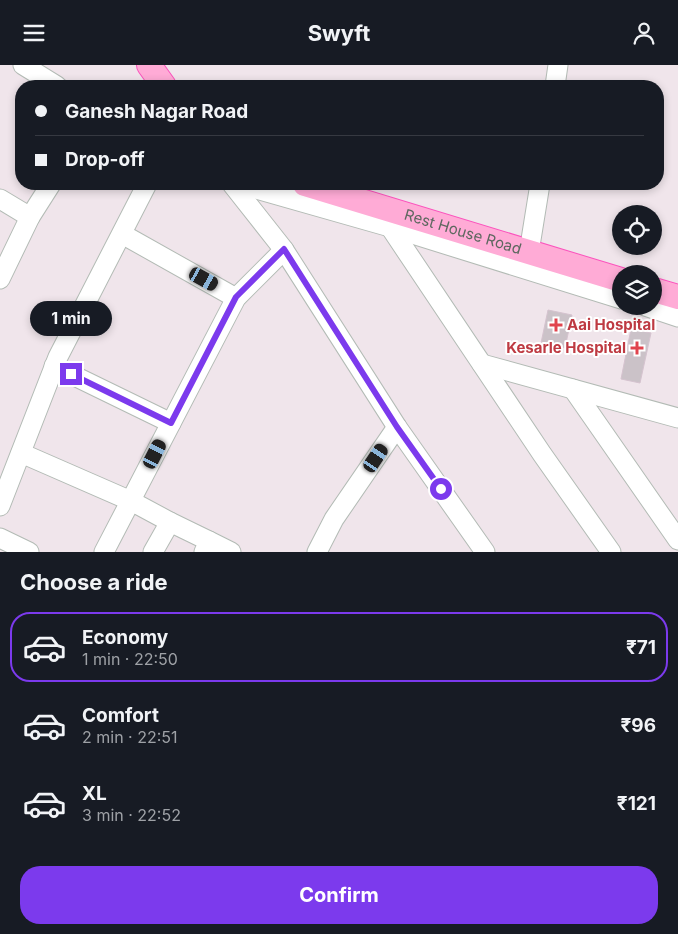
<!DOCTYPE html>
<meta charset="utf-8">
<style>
body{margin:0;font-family:Inter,sans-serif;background:#242831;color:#f1f3f6;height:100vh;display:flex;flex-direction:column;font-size:19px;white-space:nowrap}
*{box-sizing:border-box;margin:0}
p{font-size:16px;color:#9ea1a6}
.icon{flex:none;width:28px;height:28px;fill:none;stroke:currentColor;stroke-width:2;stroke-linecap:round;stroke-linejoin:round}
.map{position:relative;height:487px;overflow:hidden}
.drawer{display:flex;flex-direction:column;background:#171b24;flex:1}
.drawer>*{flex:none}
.guide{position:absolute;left:15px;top:15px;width:649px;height:110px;border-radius:20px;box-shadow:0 2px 8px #0003;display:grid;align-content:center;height:110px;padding:0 20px;background:#171b24}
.fabs{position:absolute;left:612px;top:140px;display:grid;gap:10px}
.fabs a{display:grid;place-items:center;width:50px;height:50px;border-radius:50%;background:#171b24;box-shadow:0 2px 8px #0003;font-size:25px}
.end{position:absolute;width:22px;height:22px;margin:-11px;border:6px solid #7c3aed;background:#fff;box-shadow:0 0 0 2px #fff}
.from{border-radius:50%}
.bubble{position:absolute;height:35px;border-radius:18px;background:#171b24;box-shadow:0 2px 8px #0003;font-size:16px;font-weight:700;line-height:35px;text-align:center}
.car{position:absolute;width:15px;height:30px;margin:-15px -8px;border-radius:6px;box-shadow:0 0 4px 1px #0007;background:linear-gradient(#222 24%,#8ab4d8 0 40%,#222 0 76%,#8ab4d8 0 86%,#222 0)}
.guide b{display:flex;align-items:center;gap:18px;height:48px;font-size:19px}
.guide b+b{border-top:1px solid #363941}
.guide i{width:12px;height:12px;background:#f1f3f6}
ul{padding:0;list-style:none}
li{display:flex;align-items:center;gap:15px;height:70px;margin:0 10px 8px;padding:0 10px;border:2px solid transparent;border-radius:20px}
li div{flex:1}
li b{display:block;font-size:19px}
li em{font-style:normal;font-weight:700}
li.selected{border-color:#7c3aed}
li>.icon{width:45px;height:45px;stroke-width:1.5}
h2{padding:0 20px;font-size:22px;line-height:60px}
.button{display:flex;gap:10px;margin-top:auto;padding:10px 20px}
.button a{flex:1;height:58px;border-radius:20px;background:#7c3aed;color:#fff;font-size:20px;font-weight:700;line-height:58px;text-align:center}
header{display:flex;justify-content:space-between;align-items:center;height:65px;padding:0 20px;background:#171b24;font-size:22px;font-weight:700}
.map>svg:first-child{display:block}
.building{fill:#cbc2c8;stroke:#d5c3cf}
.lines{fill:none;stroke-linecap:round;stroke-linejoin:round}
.minor-casing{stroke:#b3bbb5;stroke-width:21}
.major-casing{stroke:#fb53bd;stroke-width:26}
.minor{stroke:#fff;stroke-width:19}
.major{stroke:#ffabd6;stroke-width:24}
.route{stroke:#7c3aed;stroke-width:6}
.health-dot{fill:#e0444e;stroke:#fff;stroke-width:2}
.labels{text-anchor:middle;stroke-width:4;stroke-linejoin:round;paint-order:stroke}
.street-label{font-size:15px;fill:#5d675f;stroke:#fff}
.health-label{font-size:15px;font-weight:bold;fill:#be3a42;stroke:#fff;text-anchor:start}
</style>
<header><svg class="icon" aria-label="menu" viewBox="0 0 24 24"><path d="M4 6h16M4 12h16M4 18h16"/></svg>Swyft<svg class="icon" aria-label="person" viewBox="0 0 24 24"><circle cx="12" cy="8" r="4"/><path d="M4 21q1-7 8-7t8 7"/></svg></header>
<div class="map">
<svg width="678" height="487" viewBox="0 0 678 487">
<rect width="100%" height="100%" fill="#f0e5eb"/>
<!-- building -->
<g class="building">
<path d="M548,245L572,250L565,283L541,278Z"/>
<path d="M631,264L651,268L640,318L621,314Z"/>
</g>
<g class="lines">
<!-- minor casing -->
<g class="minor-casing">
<g id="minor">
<path d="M23,0L57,21"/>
<path d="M555,21L558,0"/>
<path d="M232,119L284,185L397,362L485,487"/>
<path d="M239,119L390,162L621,234"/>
<path d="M0,134L30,152"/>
<path d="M379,141L390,162L542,389L611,487"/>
<path d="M122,169L236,233"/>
<path d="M529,187L540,119"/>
<path d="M0,214L30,152L51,119"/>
<path d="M645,241L678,252"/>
<path d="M482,299L678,353"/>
<path d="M54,301L171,358"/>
<path d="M573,324L678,475"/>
<path d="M21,388L131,436L170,457L153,487"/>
<path d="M0,441L58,292L147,119"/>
<path d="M170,457L209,476L204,487"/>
<path d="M0,473L29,487"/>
<path d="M209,476L231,487"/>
<path d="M104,487L236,233L284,185"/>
<path d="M317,487L334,454L397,362"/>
</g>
</g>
<!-- major casing -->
<g class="major-casing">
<g id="major">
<path d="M149,0L164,21"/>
<path id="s1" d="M305,119L621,215"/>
<path d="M654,225L678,232"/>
</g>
</g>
<!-- minor -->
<use href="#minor" class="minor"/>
<!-- major -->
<use href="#major" class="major"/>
</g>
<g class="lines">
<!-- route -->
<path class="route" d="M71,309L171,358L236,232L284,184L397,362L441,424"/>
</g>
<!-- markers -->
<g class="health-dot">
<path d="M553.5 252.5h5v5h5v5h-5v5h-5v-5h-5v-5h5z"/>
<path d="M634.5 275.5h5v5h5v5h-5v5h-5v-5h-5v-5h5z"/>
</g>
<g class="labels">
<!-- street labels -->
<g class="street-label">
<text dy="5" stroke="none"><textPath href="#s1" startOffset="165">Rest House Road</textPath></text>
</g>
<!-- health labels -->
<g class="health-label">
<text x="567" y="265">Aai Hospital</text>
<text x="626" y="288" text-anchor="end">Kesarle Hospital</text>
</g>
</g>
</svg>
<div class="fabs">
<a><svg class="icon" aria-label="locate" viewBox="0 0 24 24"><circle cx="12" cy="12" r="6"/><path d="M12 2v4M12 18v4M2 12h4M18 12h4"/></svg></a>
<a><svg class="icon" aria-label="layers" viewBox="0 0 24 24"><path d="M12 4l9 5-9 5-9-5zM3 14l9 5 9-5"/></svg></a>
</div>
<i class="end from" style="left:441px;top:424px"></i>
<i class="end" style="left:71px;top:309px"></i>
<div class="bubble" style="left:30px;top:236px;width:82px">1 min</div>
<i class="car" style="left:204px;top:214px;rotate:119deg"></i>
<i class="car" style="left:155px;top:389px;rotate:27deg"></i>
<i class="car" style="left:376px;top:393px;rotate:34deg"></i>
<div class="guide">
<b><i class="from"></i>Ganesh Nagar Road</b>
<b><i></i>Drop-off</b>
</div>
</div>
<section class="drawer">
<h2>Choose a ride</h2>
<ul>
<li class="selected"><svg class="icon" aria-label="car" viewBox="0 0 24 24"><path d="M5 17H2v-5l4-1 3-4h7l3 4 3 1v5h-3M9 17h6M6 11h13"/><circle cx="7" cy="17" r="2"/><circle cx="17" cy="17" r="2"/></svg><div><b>Economy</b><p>1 min · 22:50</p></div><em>₹71</em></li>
<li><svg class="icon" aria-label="car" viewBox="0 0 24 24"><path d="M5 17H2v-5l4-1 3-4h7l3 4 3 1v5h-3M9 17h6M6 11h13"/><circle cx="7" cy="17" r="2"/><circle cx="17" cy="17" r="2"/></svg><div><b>Comfort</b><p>2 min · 22:51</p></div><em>₹96</em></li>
<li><svg class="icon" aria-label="car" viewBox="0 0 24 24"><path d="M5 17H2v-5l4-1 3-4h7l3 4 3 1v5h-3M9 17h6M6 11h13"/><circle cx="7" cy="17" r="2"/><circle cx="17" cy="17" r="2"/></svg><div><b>XL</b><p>3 min · 22:52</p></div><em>₹121</em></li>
</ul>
<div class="button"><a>Confirm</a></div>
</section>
